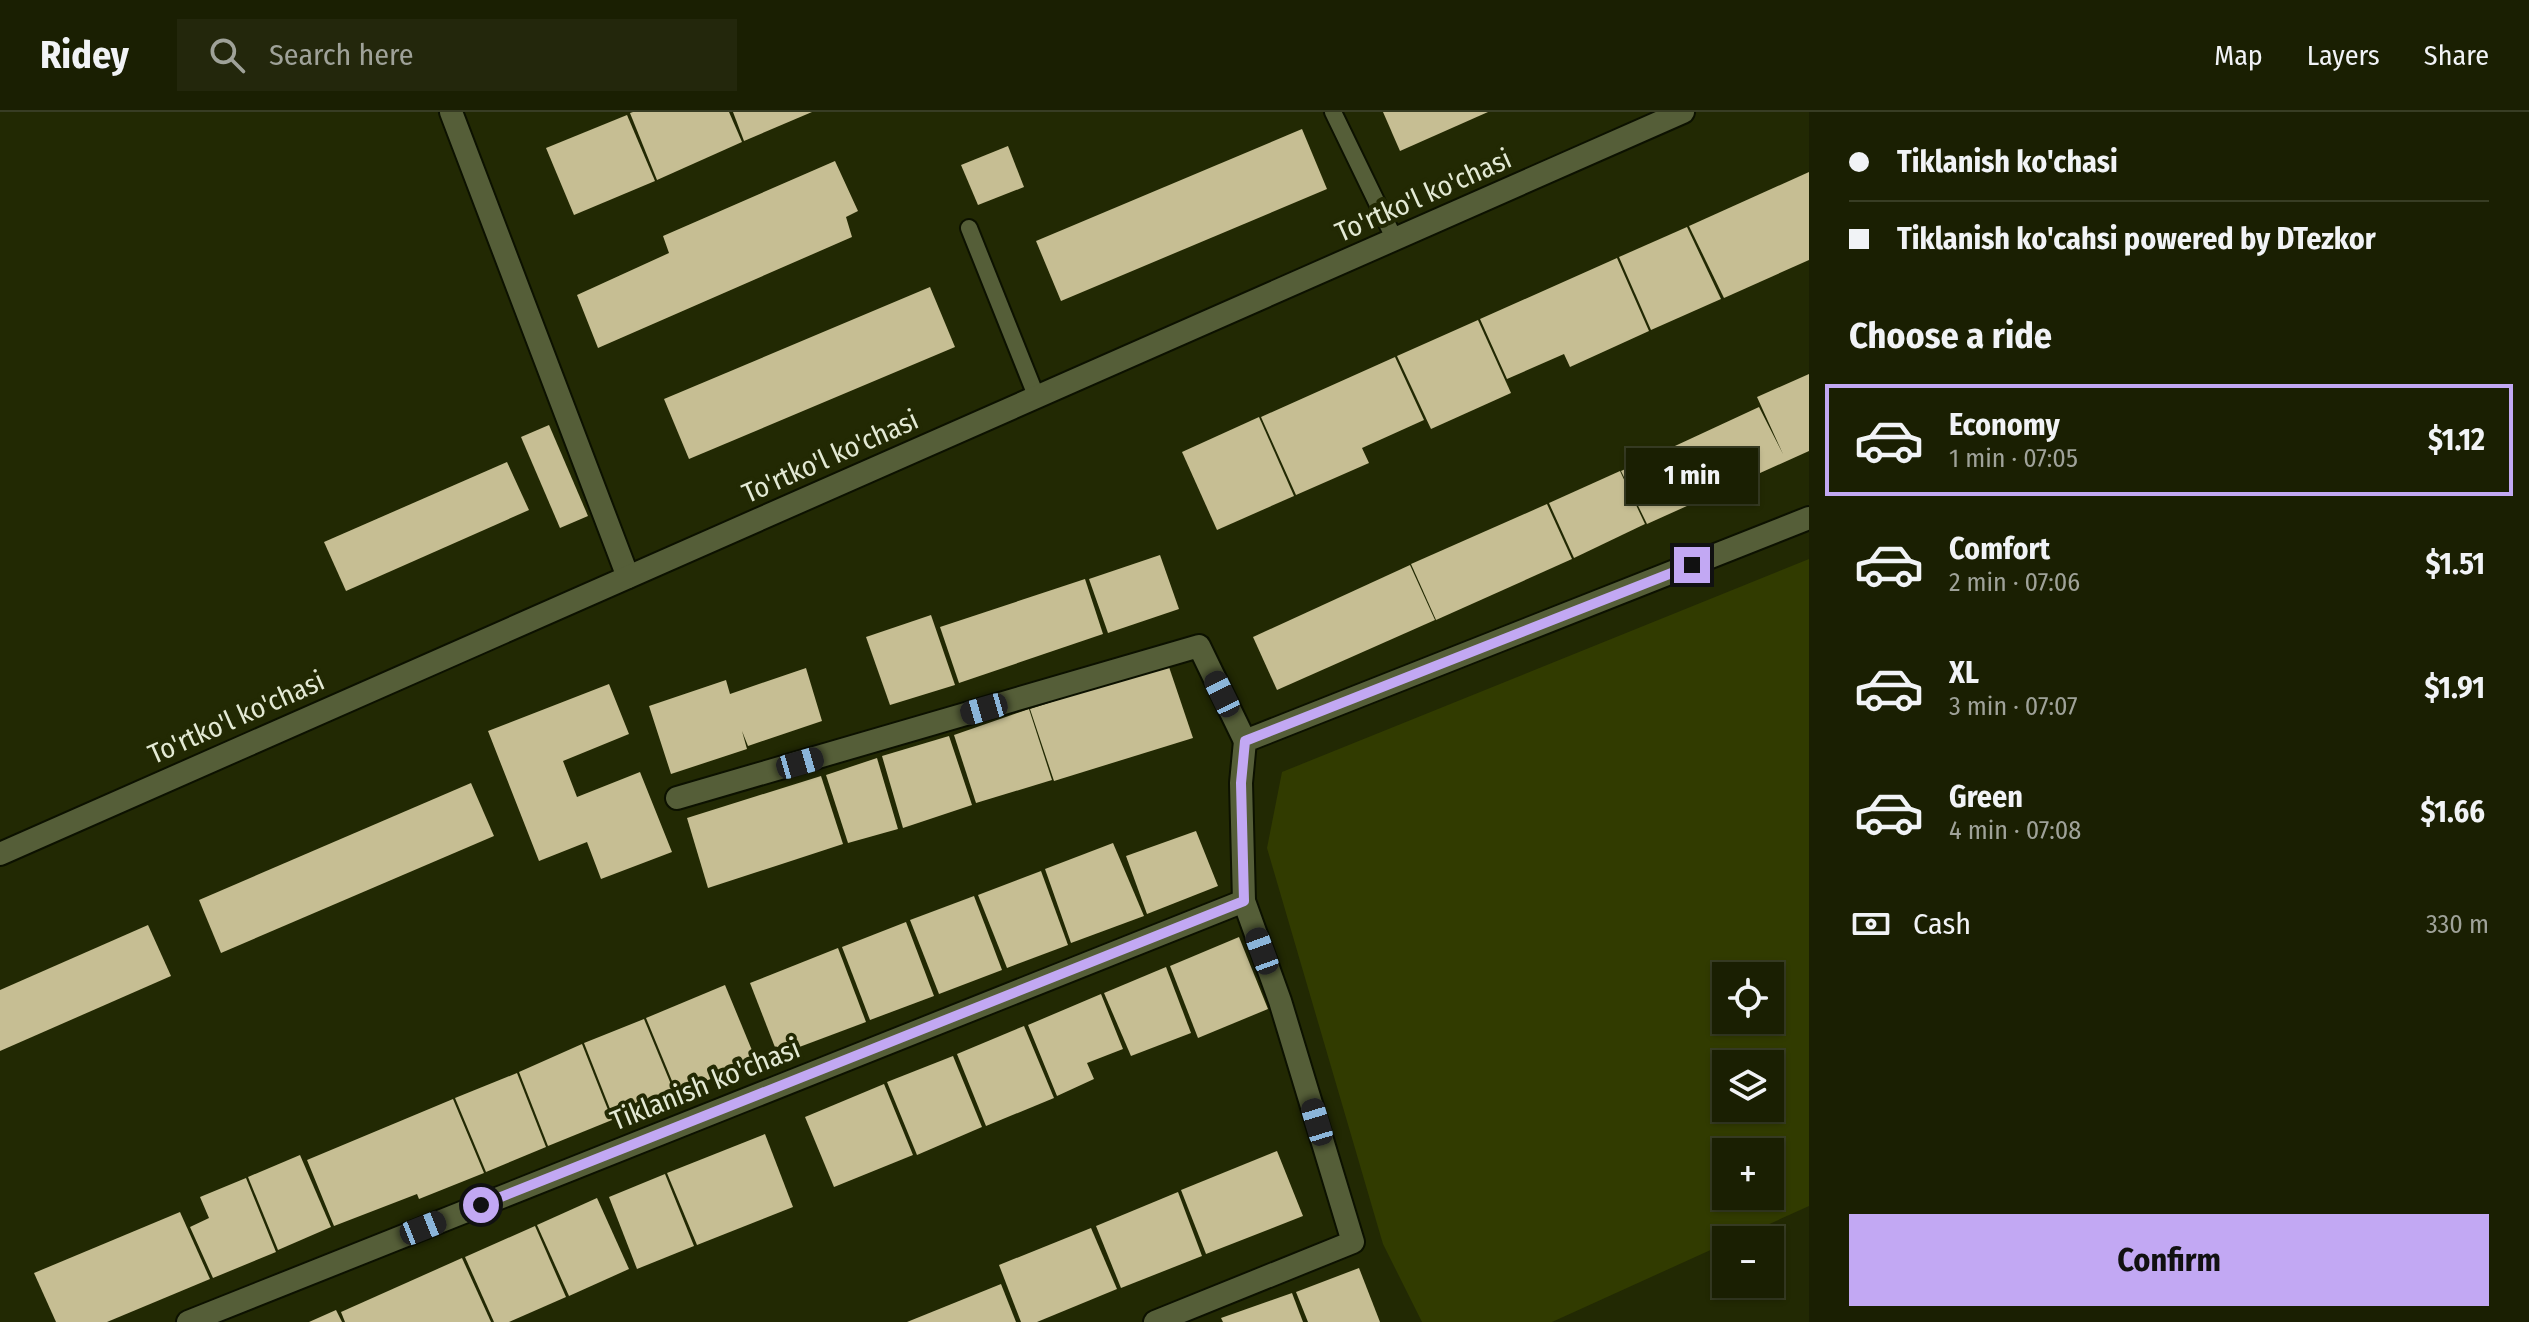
<!DOCTYPE html>
<meta charset="utf-8">
<style>
body{margin:0;font-family:"Fira Sans Condensed",sans-serif;background:#23270c;color:#f1f3f6;height:100vh;display:flex;flex-direction:column;font-size:30px;white-space:nowrap}
*{box-sizing:border-box;margin:0}
p{font-size:26px;color:#9fa299}
.icon{flex:none;width:44px;height:44px;fill:none;stroke:currentColor;stroke-width:2;stroke-linecap:round;stroke-linejoin:round}
.map{position:relative;flex:1;overflow:hidden}
.details{display:flex;flex-direction:column;background:#1a1f02;width:720px}
.details>*{flex:none}
.top-card{display:grid;align-content:center;height:176px;padding:0 40px;background:#1a1f02}
.buttons{position:absolute;left:1712px;top:850px;display:grid;gap:16px}
.buttons a{display:grid;place-items:center;width:72px;height:72px;border-radius:0px;background:#1a1f02;box-shadow:0 2px 6px #0004,0 0 0 2px #383d24;font-size:40px}
.end{position:absolute;width:36px;height:36px;margin:-18px;border:10px solid #c2a8f3;background:#111;box-shadow:0 0 0 4px #111}
.from{border-radius:50%}
.bubble{position:absolute;height:56px;border-radius:0px;background:#1a1f02;box-shadow:0 2px 6px #0004,0 0 0 2px #383d24;font-size:26px;font-weight:700;line-height:56px;text-align:center}
.car{position:absolute;width:24px;height:48px;margin:-24px -12px;border-radius:10px;box-shadow:0 0 6px 2px #0007;background:linear-gradient(#222 24%,#8ab4d8 0 40%,#222 0 76%,#8ab4d8 0 86%,#222 0)}
.top-card b{display:flex;align-items:center;gap:28px;height:76px;font-size:30px}
.top-card b+b{border-top:2px solid #383d24}
.top-card i{width:20px;height:20px;background:#f1f3f6}
ul{padding:0;list-style:none}
li{display:flex;align-items:center;gap:24px;height:112px;margin:0 16px 12px;padding:0 24px;border:4px solid transparent;border-radius:0px}
li div{flex:1}
li b{display:block;font-size:30px}
li em{font-style:normal;font-weight:700}
li.on{border-color:#c2a8f3}
li>.icon{width:72px;height:72px;stroke-width:1.5}
h2{padding:0 40px;font-size:36px;line-height:96px}
.pay{display:flex;align-items:center;gap:20px;height:88px;padding:0 40px;font-size:30px}
.pay p{margin-inline-start:auto}
.cta{display:flex;gap:16px;margin-top:auto;padding:16px 40px}
.cta a{flex:1;height:92px;border-radius:0px;background:#c2a8f3;color:#111;font-size:32px;font-weight:700;line-height:92px;text-align:center}
header{display:flex;align-items:center;gap:48px;box-sizing:border-box;height:112px;padding:0 40px;background:#1a1f02;border-bottom:2px solid #383d24}
header strong{font-size:38px}
nav{display:flex;gap:44px;margin-inline-start:auto;font-size:28px}
.search{width:560px;height:72px;background:#23270c;display:flex;align-items:center;gap:20px;box-sizing:border-box;padding:0 28px;border-radius:0px;color:#9fa299;font-size:30px}
main{display:flex;flex:1;min-height:0}
.map>svg:first-child{display:block}
.green{fill:#313b00;fill-rule:evenodd}
.building{fill:#c6be93}
.lines{fill:none;stroke-linecap:round;stroke-linejoin:round}
.service-casing{stroke:#0c1100;stroke-width:20}
.minor-casing{stroke:#0c1100;stroke-width:26}
.tertiary-casing{stroke:#0c1100;stroke-width:26}
.service{stroke:#555e38;stroke-width:16}
.minor{stroke:#555e38;stroke-width:22}
.tertiary{stroke:#555e38;stroke-width:22}
.route{stroke:#c2a8f3;stroke-width:10}
.labels{text-anchor:middle;stroke-width:8;stroke-linejoin:round;paint-order:stroke}
.street-label{font-size:28px;fill:#e3e9d4;stroke:#222903}
</style>
<header>
<strong>Ridey</strong>
<div class="search"><svg class="icon" aria-label="search" viewBox="0 0 24 24"><circle cx="10" cy="10" r="6"/><path d="M15 15l6 6"/></svg>Search here</div>
<nav><a>Map</a><a>Layers</a><a>Share</a></nav>
</header>
<main>
<div class="map">
<svg width="1809" height="1210" viewBox="0 0 1809 1210">
<rect width="100%" height="100%" fill="#222903"/>
<!-- green -->
<path class="green" d="M1809,447V1094L1734,1128H1726V1131L1552,1210H1422L1383,1132L1267,736L1282,660ZM1726,864H1770V908H1726ZM1726,952H1770V996H1726ZM1726,1040H1770V1084H1726Z"/>
<!-- building -->
<g class="building">
<path d="M633,0H729L742,30L657,68L630,1Z"/>
<path d="M733,0H812L744,29Z"/>
<path d="M1383,0H1488L1400,39Z"/>
<path d="M627,3L655,69L574,103L546,36Z"/>
<path d="M1302,17L1327,77L1061,189L1036,129Z"/>
<path d="M1008,34L1024,75L978,93L961,53Z"/>
<path d="M835,49L858,99L846,105L852,125L598,236L577,183L669,141L663,124Z"/>
<path d="M1809,60V148L1724,186L1689,114Z"/>
<path d="M1687,115L1721,187L1651,218L1619,145Z"/>
<path d="M1617,146L1649,219L1570,255L1564,242L1507,267L1480,207Z"/>
<path d="M930,175L955,235L689,347L664,287Z"/>
<path d="M1478,208L1511,281L1431,317L1397,244Z"/>
<path d="M1395,245L1424,308L1362,336L1369,351L1296,383L1261,305Z"/>
<path d="M1809,262V339L1647,412L1621,359L1759,295L1783,342L1757,285Z"/>
<path d="M1259,305L1294,384L1217,418L1182,340Z"/>
<path d="M549,313L588,404L560,416L521,325Z"/>
<path d="M507,350L529,398L346,479L324,430Z"/>
<path d="M1620,359L1645,412L1574,446L1549,391Z"/>
<path d="M1547,392L1572,447L1436,508L1411,452Z"/>
<path d="M1160,443L1179,497L1108,521L1089,467Z"/>
<path d="M1410,453L1435,508L1277,578L1253,525Z"/>
<path d="M1085,467L1103,522L959,571L940,515Z"/>
<path d="M931,503L955,573L890,593L866,525Z"/>
<path d="M1168,552L1193,626L1054,669L1030,597Z"/>
<path d="M806,556L822,609L748,634L742,619L747,637L671,662L649,594L726,568L730,582Z"/>
<path d="M609,572L629,622L563,649L577,685L640,660L672,740L601,767L587,730L539,749L488,619Z"/>
<path d="M1029,597L1052,668L976,691L954,623Z"/>
<path d="M949,624L972,693L903,716L882,644Z"/>
<path d="M877,646L898,717L848,731L826,663Z"/>
<path d="M821,664L843,732L708,776L687,706Z"/>
<path d="M471,671L494,724L221,841L199,788Z"/>
<path d="M1196,719L1218,774L1147,802L1126,744Z"/>
<path d="M1113,731L1144,804L1071,831L1045,757Z"/>
<path d="M1041,759L1068,833L1007,856L978,783Z"/>
<path d="M974,784L1002,858L939,882L910,808Z"/>
<path d="M906,810L934,884L870,908L842,835Z"/>
<path d="M148,813L171,864L0,939V878Z"/>
<path d="M1239,825L1268,897L1198,926L1170,854Z"/>
<path d="M838,836L866,910L778,943L750,871Z"/>
<path d="M1166,855L1191,921L1131,944L1104,881Z"/>
<path d="M725,873L756,948L677,981L646,906Z"/>
<path d="M1101,882L1123,937L1087,951L1094,967L1057,984L1028,913Z"/>
<path d="M644,907L675,982L614,1007L584,931Z"/>
<path d="M1024,914L1054,986L986,1014L957,942Z"/>
<path d="M582,932L612,1008L548,1034L519,960Z"/>
<path d="M953,944L982,1015L917,1043L887,970Z"/>
<path d="M517,961L546,1035L486,1060L455,986Z"/>
<path d="M884,972L913,1043L834,1075L805,1005Z"/>
<path d="M453,987L484,1061L419,1087L417,1082L334,1114L307,1048Z"/>
<path d="M765,1022L793,1095L697,1133L667,1061Z"/>
<path d="M1277,1039L1303,1104L1206,1142L1181,1078Z"/>
<path d="M300,1043L331,1115L278,1138L248,1065Z"/>
<path d="M665,1062L694,1134L637,1157L609,1085Z"/>
<path d="M246,1066L276,1140L213,1166L190,1115L209,1106L200,1085Z"/>
<path d="M1178,1080L1202,1144L1121,1176L1096,1114Z"/>
<path d="M597,1086L629,1157L569,1184L537,1113Z"/>
<path d="M180,1100L210,1167L107,1210H56L34,1161Z"/>
<path d="M535,1114L566,1185L509,1210H494L465,1145Z"/>
<path d="M1091,1116L1117,1177L1037,1210H1021L999,1153Z"/>
<path d="M462,1146L491,1210H345L341,1200Z"/>
<path d="M1359,1156L1380,1210H1308L1296,1180Z"/>
<path d="M1001,1172L1016,1210H907Z"/>
<path d="M1292,1181L1303,1210H1223L1221,1206Z"/>
<path d="M336,1198L342,1210H309Z"/>
</g>
<g class="lines">
<!-- service casing -->
<g class="service-casing">
<g id="service">
<path d="M1333,0L1395,128"/>
<path d="M969,116L1037,286"/>
</g>
</g>
<!-- minor casing -->
<g class="minor-casing">
<g id="minor">
<path d="M451,0L628,465"/>
<path d="M677,686L1199,534L1245,629"/>
<path d="M188,1210L1244,789"/>
<path d="M1155,1210L1353,1130L1280,889L1244,789L1241,671L1245,629L1809,406"/>
</g>
</g>
<!-- tertiary casing -->
<g class="tertiary-casing">
<path id="tertiary" d="M0,742L1683,0"/>
</g>
<!-- service -->
<use href="#service" class="service"/>
<!-- minor -->
<use href="#minor" class="minor"/>
<!-- tertiary -->
<use href="#tertiary" class="tertiary"/>
</g>
<g class="lines">
<!-- route -->
<path class="route" d="M481,1093L1244,789L1241,671L1245,629L1692,453"/>
</g>
<g class="labels">
<!-- street labels -->
<g class="street-label">
<text transform="translate(1423 83) rotate(-24)" y="10">To'rtko'l ko'chasi</text>
<text transform="translate(830 344) rotate(-24)" y="10">To'rtko'l ko'chasi</text>
<text transform="translate(236 605) rotate(-24)" y="10">To'rtko'l ko'chasi</text>
<text transform="translate(705 972) rotate(-22)" y="10">Tiklanish ko'chasi</text>
</g>
</g>
</svg>
<div class="buttons">
<a><svg class="icon" aria-label="locate" viewBox="0 0 24 24"><circle cx="12" cy="12" r="6"/><path d="M12 2v4M12 18v4M2 12h4M18 12h4"/></svg></a>
<a><svg class="icon" aria-label="layers" viewBox="0 0 24 24"><path d="M12 4l9 5-9 5-9-5zM3 14l9 5 9-5"/></svg></a>
<a>+</a>
<a>−</a>
</div>
<i class="end from" style="left:481px;top:1093px"></i>
<i class="end" style="left:1692px;top:453px"></i>
<div class="bubble" style="left:1626px;top:336px;width:132px">1 min</div>
<i class="car" style="left:1222px;top:582px;rotate:334deg"></i>
<i class="car" style="left:984px;top:597px;rotate:254deg"></i>
<i class="car" style="left:800px;top:651px;rotate:74deg"></i>
<i class="car" style="left:1262px;top:839px;rotate:340deg"></i>
<i class="car" style="left:1317px;top:1010px;rotate:343deg"></i>
<i class="car" style="left:423px;top:1116px;rotate:68deg"></i>
</div>
<section class="details">
<div class="top-card">
<b><i class="from"></i>Tiklanish ko'chasi</b>
<b><i></i>Tiklanish ko'cahsi powered by DTezkor</b>
</div>
<h2>Choose a ride</h2>
<ul>
<li class="on"><svg class="icon" aria-label="car" viewBox="0 0 24 24"><path d="M5 17H2v-5l4-1 3-4h7l3 4 3 1v5h-3M9 17h6M6 11h13"/><circle cx="7" cy="17" r="2"/><circle cx="17" cy="17" r="2"/></svg><div><b>Economy</b><p>1 min · 07:05</p></div><em>$1.12</em></li>
<li><svg class="icon" aria-label="car" viewBox="0 0 24 24"><path d="M5 17H2v-5l4-1 3-4h7l3 4 3 1v5h-3M9 17h6M6 11h13"/><circle cx="7" cy="17" r="2"/><circle cx="17" cy="17" r="2"/></svg><div><b>Comfort</b><p>2 min · 07:06</p></div><em>$1.51</em></li>
<li><svg class="icon" aria-label="car" viewBox="0 0 24 24"><path d="M5 17H2v-5l4-1 3-4h7l3 4 3 1v5h-3M9 17h6M6 11h13"/><circle cx="7" cy="17" r="2"/><circle cx="17" cy="17" r="2"/></svg><div><b>XL</b><p>3 min · 07:07</p></div><em>$1.91</em></li>
<li><svg class="icon" aria-label="car" viewBox="0 0 24 24"><path d="M5 17H2v-5l4-1 3-4h7l3 4 3 1v5h-3M9 17h6M6 11h13"/><circle cx="7" cy="17" r="2"/><circle cx="17" cy="17" r="2"/></svg><div><b>Green</b><p>4 min · 07:08</p></div><em>$1.66</em></li>
</ul>
<div class="pay"><svg class="icon" aria-label="cash" viewBox="0 0 24 24"><path d="M3 7h18v10H3z"/><circle cx="12" cy="12" r="2"/></svg>Cash<p>330 m</p></div>
<div class="cta"><a>Confirm</a></div>
</section>
</main>
